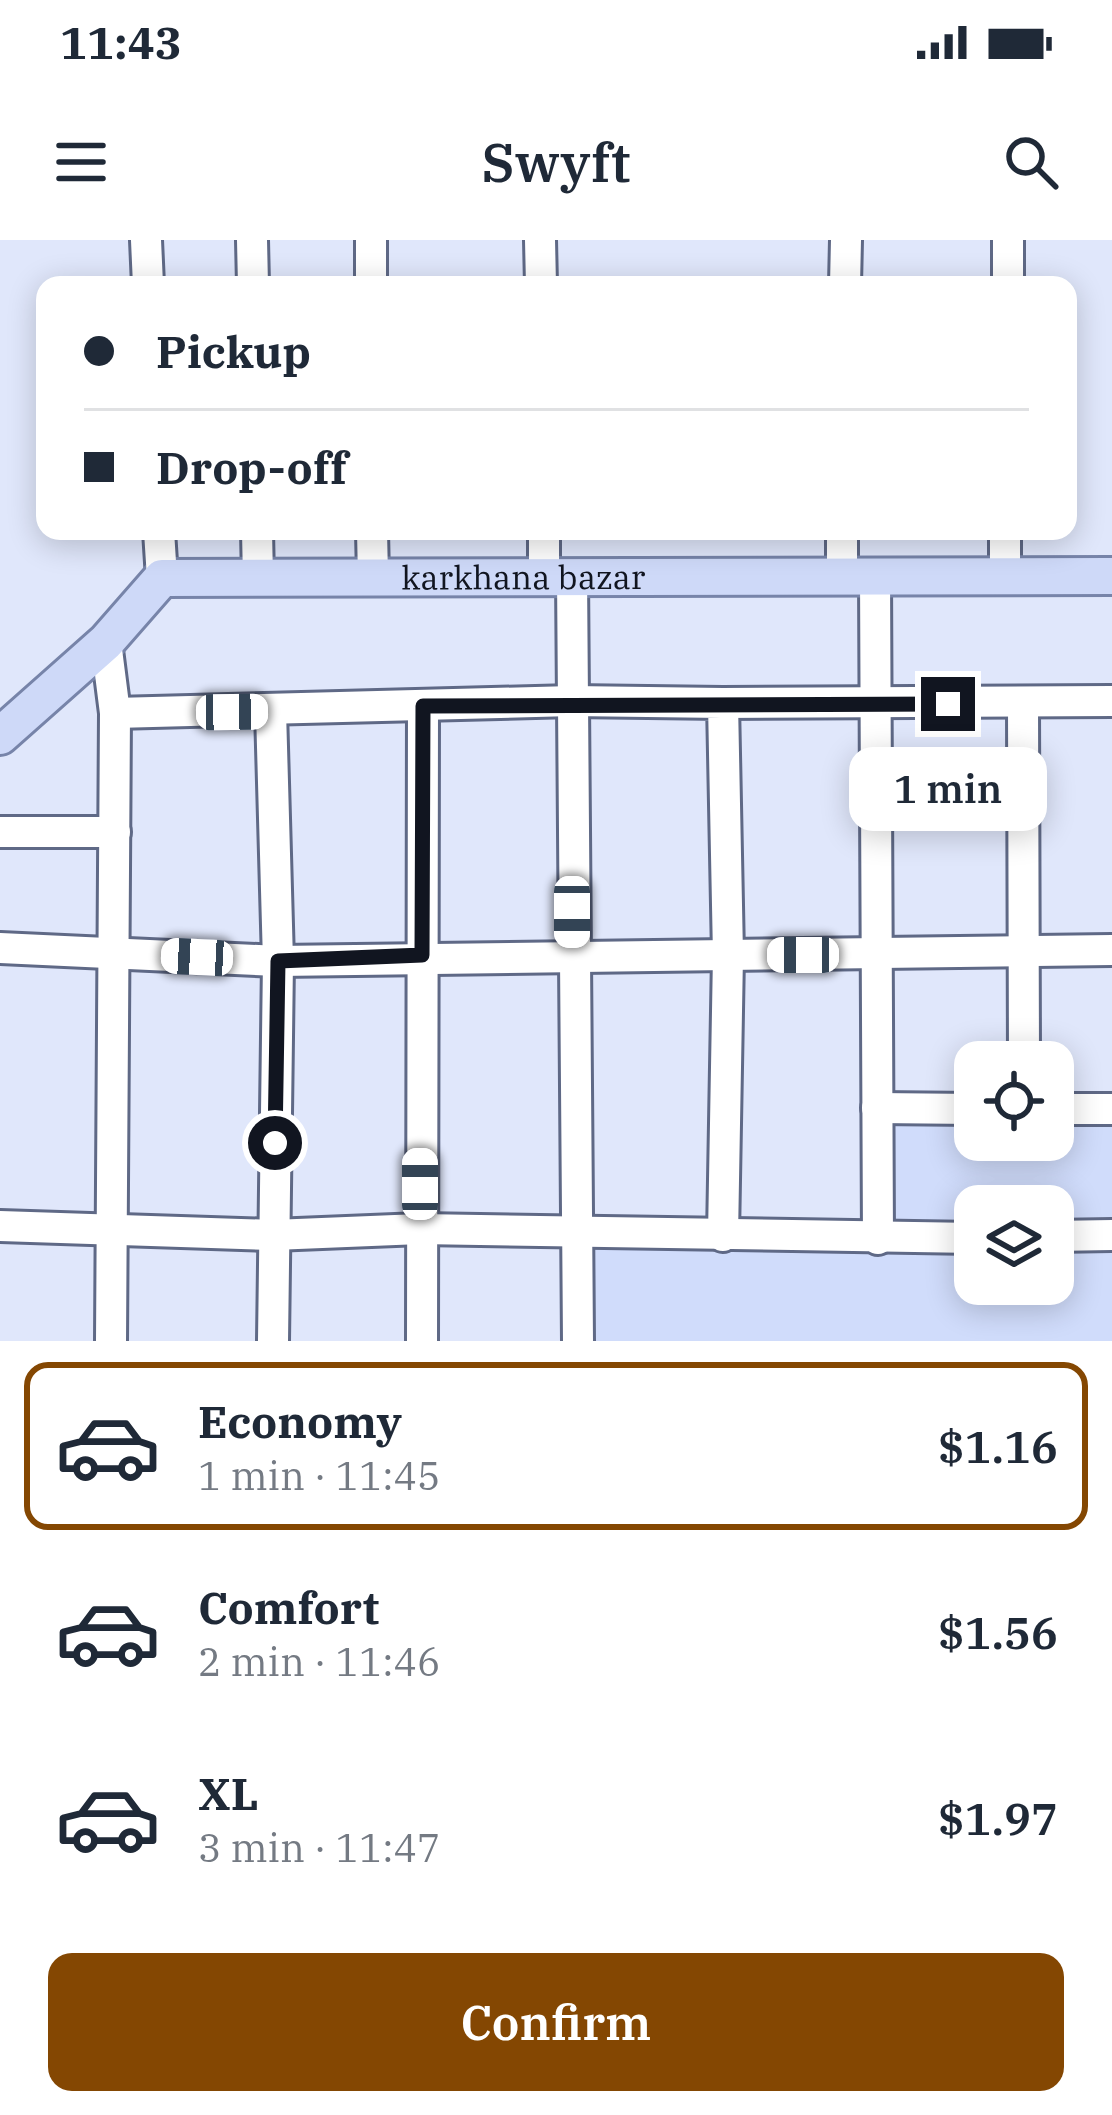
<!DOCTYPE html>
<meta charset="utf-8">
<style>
body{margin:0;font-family:"IBM Plex Serif",serif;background:#f2f2f3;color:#1f2937;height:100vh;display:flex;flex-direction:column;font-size:45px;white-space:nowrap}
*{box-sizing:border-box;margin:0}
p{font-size:39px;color:#747a83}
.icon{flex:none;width:66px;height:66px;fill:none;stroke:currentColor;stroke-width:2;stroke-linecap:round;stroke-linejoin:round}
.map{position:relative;height:1101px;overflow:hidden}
.drawer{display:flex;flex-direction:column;background:#fff;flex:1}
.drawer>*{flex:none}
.guide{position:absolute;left:36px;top:36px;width:1041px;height:264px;border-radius:24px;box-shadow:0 6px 30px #0003;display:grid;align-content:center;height:264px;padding:0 48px;background:#fff}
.buttons{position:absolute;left:954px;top:801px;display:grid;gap:24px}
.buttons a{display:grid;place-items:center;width:120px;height:120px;border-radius:24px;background:#fff;box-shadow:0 6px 30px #0003;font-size:60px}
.end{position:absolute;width:54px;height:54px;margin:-27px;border:15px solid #111520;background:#fff;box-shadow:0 0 0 6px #fff}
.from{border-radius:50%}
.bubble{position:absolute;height:84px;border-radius:24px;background:#fff;box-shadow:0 6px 30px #0003;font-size:39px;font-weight:600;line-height:84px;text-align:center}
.car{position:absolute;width:36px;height:72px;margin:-36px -18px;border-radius:15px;box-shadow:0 0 9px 3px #0007;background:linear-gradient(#fff 24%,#345 0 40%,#fff 0 76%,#345 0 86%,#fff 0)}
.guide b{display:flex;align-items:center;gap:42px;height:114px;font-size:45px}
.guide b+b{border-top:3px solid #e0e1e3}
.guide i{width:30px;height:30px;background:#1f2937}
ul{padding:21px 0 0;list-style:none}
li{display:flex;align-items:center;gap:36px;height:168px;margin:0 24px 18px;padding:0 24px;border:6px solid transparent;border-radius:24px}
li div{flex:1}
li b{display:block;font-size:45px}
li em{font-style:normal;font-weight:600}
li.selected{border-color:#844702}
li>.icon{width:108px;height:108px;stroke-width:1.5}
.action{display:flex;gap:24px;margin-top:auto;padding:24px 48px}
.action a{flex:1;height:138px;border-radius:24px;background:#844702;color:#fff;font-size:48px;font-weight:600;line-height:138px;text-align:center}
.status{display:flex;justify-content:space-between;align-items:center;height:84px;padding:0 60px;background:#fff;direction:ltr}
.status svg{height:33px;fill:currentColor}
header{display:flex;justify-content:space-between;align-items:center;height:156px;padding:0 48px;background:#fff;font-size:54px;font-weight:600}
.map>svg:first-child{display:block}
.built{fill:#d0dcfb}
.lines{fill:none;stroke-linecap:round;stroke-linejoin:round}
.minor-casing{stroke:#5f6986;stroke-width:36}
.major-casing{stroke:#7784a9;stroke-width:42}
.minor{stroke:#fff;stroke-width:30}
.major{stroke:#ced9f8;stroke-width:36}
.route{stroke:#111520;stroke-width:15}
.labels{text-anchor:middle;stroke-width:12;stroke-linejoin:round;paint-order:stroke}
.street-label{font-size:33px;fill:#111520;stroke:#f2f5fb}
</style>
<div class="status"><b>11:43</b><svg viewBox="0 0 49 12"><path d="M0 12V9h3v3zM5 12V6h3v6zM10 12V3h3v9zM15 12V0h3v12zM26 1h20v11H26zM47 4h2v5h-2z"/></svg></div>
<header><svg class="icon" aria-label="menu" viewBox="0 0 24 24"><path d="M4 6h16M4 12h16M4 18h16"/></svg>Swyft<svg class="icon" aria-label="search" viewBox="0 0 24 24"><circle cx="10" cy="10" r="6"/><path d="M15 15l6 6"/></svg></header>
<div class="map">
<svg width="1112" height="1101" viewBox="0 0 1112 1101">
<rect width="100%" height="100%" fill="#e0e7fb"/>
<!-- built -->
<g class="built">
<path d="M889,880H975V900H1053V881H1112V977L1053,979V966H975V980L891,982Z"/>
<path d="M1112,1008V1101H591V1009L975,1010V1044H1053V1009Z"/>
</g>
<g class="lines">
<!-- minor casing -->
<g class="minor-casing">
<g id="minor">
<path d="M146,0L148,45"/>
<path d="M252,0L253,45"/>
<path d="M371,0V45"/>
<path d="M540,0L541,45"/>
<path d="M1008,0V45"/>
<path d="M845,45L846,0"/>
<path d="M159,291L162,338"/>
<path d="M257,291L258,339"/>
<path d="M372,291L373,337"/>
<path d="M544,291V336"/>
<path d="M572,335L578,1101"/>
<path d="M842,335V291"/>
<path d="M875,335L878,999"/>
<path d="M1005,337V291"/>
<path d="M106,402L115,473L111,1101"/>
<path d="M723,463L1112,461"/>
<path d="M1023,463L1024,822"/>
<path d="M271,471L278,721L273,1101"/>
<path d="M115,473L572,461L723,463L728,715L723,996"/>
<path d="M0,592H115"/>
<path d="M0,708L278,721L1112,710"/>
<path d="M877,868L975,869"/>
<path d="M1053,869H1112"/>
<path d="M0,986L273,995L420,989L975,998"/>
<path d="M1053,996L1112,995"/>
<path d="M422,1101L423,466"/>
</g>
</g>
<!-- major casing -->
<g class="major-casing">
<g id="major">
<path id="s1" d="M0,496L106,402L162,338L1112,336"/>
</g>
</g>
<!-- minor -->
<use href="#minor" class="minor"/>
<!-- major -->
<use href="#major" class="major"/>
</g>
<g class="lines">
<!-- route -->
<path class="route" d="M275,903L278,721L422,715L423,466L948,464"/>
</g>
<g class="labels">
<!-- street labels -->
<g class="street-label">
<text dy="12" stroke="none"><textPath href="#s1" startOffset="588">karkhana bazar</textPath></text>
</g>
</g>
</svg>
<div class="buttons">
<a><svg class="icon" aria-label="locate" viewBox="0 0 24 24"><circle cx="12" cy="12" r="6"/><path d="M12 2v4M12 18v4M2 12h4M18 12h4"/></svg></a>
<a><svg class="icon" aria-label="layers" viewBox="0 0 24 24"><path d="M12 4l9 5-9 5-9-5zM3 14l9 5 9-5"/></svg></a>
</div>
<i class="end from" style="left:275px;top:903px"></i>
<i class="end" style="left:948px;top:464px"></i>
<div class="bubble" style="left:849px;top:507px;width:198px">1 min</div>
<i class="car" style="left:232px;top:472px;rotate:89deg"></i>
<i class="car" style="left:572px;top:672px;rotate:180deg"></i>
<i class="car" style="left:803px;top:715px;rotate:270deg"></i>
<i class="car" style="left:197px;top:717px;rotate:273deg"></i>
<i class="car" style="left:420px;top:944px;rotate:0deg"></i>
<div class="guide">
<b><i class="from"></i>Pickup</b>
<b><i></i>Drop-off</b>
</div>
</div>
<section class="drawer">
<ul>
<li class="selected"><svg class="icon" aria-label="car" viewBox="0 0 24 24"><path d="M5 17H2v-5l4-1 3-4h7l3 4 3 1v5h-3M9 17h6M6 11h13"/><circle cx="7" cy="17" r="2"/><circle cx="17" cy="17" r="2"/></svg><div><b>Economy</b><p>1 min · 11:45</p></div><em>$1.16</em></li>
<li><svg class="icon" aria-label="car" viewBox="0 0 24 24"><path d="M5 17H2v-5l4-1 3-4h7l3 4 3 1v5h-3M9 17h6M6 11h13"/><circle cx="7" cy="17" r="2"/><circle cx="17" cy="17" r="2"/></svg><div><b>Comfort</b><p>2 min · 11:46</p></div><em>$1.56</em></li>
<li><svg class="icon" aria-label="car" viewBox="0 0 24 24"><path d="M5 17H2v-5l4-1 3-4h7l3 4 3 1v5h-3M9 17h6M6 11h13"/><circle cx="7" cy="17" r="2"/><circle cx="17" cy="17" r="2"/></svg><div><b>XL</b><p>3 min · 11:47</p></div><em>$1.97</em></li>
</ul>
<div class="action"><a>Confirm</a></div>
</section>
